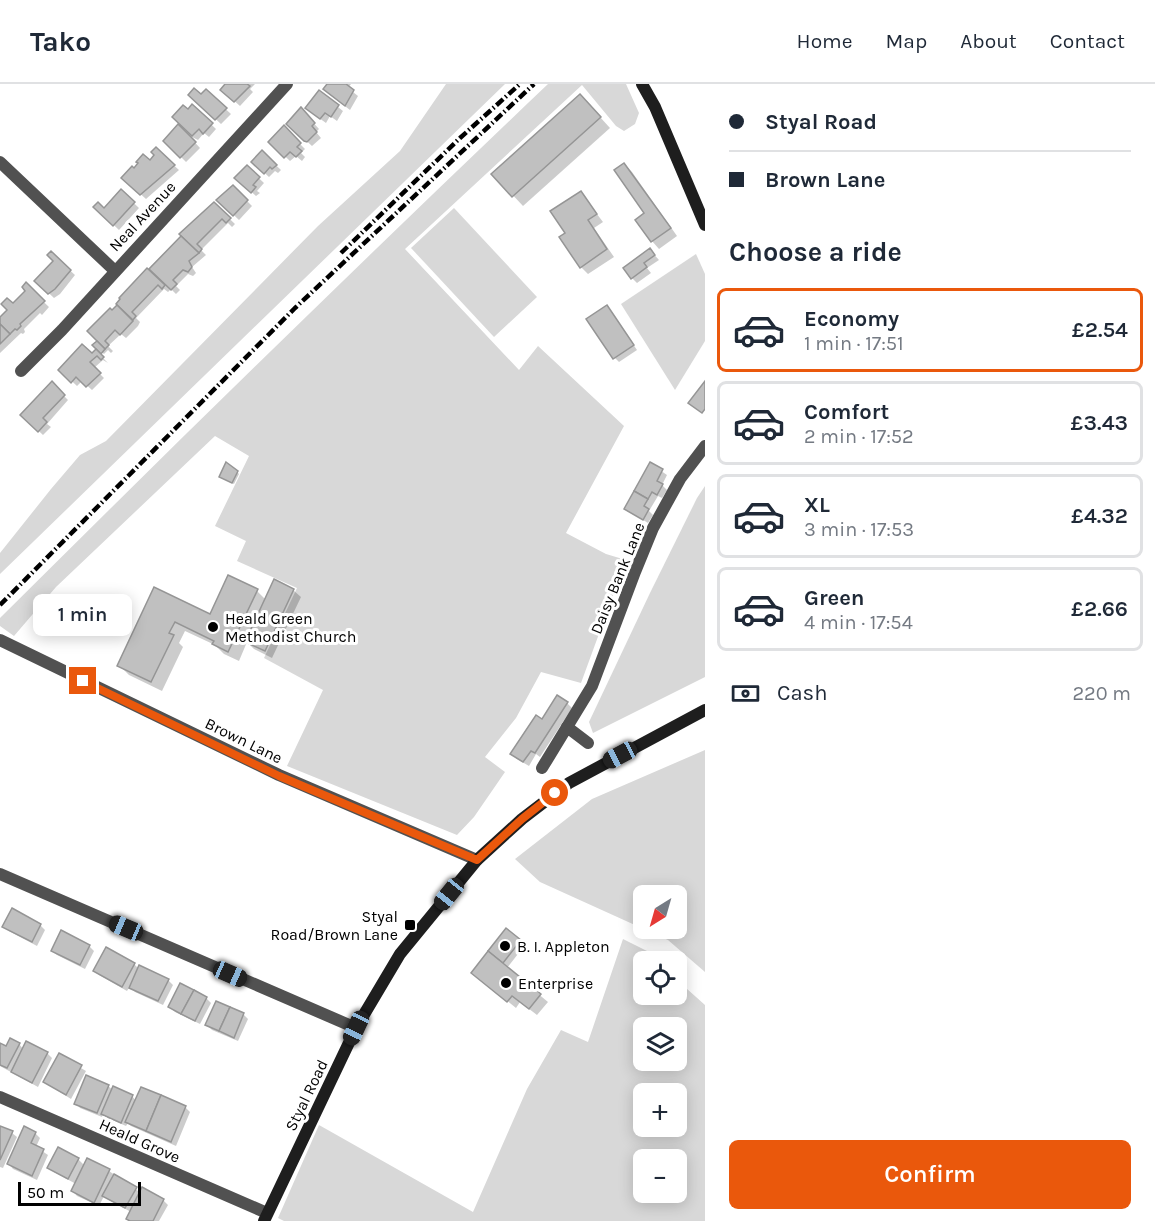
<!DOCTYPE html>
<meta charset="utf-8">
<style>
body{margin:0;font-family:Karla,sans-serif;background:#f2f2f3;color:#1f2937;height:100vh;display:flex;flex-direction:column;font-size:22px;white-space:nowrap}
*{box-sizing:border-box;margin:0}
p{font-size:20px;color:#747a83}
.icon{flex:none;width:33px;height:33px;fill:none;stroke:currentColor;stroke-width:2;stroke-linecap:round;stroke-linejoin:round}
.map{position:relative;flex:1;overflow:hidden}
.sheet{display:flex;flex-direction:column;background:#fff;width:450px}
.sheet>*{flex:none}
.banner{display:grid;align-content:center;height:132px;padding:0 24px;background:#fff}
.needle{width:39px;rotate:217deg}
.tools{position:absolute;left:633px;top:801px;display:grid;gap:12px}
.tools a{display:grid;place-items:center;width:54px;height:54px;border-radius:9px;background:#fff;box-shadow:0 3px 15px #0003;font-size:30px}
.scale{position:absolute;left:18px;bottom:15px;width:123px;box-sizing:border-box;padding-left:6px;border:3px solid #000;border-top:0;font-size:16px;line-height:21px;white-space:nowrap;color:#000;-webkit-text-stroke:4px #fff;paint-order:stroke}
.end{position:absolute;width:27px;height:27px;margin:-14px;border:8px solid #ea580c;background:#fff;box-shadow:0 0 0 3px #fff}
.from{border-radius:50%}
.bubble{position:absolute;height:42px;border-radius:9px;background:#fff;box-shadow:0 3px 15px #0003;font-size:20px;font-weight:600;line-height:42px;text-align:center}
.car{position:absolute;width:18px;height:36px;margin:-18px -9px;border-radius:8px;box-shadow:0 0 4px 2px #0007;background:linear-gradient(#222 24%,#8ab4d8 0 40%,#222 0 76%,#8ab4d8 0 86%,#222 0)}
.banner b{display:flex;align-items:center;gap:21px;height:57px;font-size:22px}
.banner b+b{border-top:2px solid #e0e1e3}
.banner i{width:15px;height:15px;background:#1f2937}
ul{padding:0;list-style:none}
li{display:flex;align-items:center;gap:18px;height:84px;margin:0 12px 9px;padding:0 12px;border:3px solid #e0e1e3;border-radius:9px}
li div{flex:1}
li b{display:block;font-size:22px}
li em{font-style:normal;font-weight:600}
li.selected{border-color:#ea580c}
li>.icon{width:54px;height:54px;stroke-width:1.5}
h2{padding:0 24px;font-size:27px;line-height:72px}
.pay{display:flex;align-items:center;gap:15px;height:66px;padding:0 24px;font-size:22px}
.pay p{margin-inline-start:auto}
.cta{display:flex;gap:12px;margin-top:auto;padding:12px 24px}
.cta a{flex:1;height:69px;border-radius:9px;background:#ea580c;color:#fff;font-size:24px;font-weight:600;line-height:69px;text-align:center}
header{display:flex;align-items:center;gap:36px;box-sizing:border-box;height:84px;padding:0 30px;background:#fff;border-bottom:2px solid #e0e1e3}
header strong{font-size:28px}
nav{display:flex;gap:33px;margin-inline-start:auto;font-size:21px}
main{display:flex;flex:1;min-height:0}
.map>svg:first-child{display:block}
.green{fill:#d8d8d8;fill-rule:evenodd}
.shadow{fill:#0003}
.building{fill:#c0c0c0;stroke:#959595;stroke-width:1.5}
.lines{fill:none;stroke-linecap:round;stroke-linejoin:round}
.street{stroke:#515151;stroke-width:12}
.secondary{stroke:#1e1e1e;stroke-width:12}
.rail{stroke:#000;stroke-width:4.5;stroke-dasharray:9 3 1.5 3;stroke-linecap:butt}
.route{stroke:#ea580c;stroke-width:8}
.poi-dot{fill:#000;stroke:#fff;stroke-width:2}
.labels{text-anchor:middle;stroke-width:6;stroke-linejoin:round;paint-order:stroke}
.street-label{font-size:16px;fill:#000;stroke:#fff}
.poi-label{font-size:16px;fill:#000;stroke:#fff;text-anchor:start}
</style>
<header>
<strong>Tako</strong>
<nav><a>Home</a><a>Map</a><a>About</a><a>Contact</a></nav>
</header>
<main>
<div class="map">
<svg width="705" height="1137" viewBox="0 0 705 1137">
<rect width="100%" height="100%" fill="#fff"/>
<!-- green -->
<g class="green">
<path d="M446,0H505L0,490V469L51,405L80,371L106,357L318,142L400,67Z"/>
<path d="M548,0H626L639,29L635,40L624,47L616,42L582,1L405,165L519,286L538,262L624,342L566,449L606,470L626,476L581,599L541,588L516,634L485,673L505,688L474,733L457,751L287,682L323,606L264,574L297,504L237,477L246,457L215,442L249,372L215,352L56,503L14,552L0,542V534C181,354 363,176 548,0Z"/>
<path d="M454,124L537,213L494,253L411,164Z"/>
<path d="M696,170L705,190V257L675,306L621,220Z"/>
<path d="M705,402V593L593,649L589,638L650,509L697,414Z"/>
<path d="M705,666V888L668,856L540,798L515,775L592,715ZM644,812H676V844H644Z"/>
<path d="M623,855L647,867L658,877L644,878V910H676L677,896L705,921V1137H284L278,1134L319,1041L473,1128L527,1005L561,946L588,958ZM644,944H676V976H644ZM644,1010H676V1042H644ZM644,1076H676V1108H644Z"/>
</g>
<!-- shadow -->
<g class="shadow">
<path d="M227,0H255L250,5L253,8L240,22L222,6Z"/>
<path d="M329,0H351L348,4L358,12L350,26L329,10Z"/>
<path d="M206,7L231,30L221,40L190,11L201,12Z"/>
<path d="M319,8L343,27L337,37L330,32L326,39L312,29Z"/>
<path d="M192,22L216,45L209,53L204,49L198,56L188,51L200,64L186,78L165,57L181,40Z"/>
<path d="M590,22L610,44L523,122L493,90Z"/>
<path d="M301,25L319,45L316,48L321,54L312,62L288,40Z"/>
<path d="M284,44L305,65L301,69L305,73L302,77L296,72L290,77L270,58Z"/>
<path d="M156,65L179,86L146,115L123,94L150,78L156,71Z"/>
<path d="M262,68L281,86L278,89L275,87L269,93L253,78Z"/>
<path d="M624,80L632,88L677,152L659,165L652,157L646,130Z"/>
<path d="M247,83L264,99L257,107L260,109L256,112L236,94Z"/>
<path d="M233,103L252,122L239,136L218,116Z"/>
<path d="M121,107L139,124L119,146L95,123L104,126Z"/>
<path d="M581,109L603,138L594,144L614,173L588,190L581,183L567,149Z"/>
<path d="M214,120L235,140L232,143L228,139L201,166L206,171L192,183L196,189L193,192L188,190L176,202L180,206L176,210L171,205L168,208L164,205L136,234L140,238L138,242L126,254L121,250L108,262L113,267L111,269L108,266L104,270L94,261L99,257L112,228L119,221L140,193Z"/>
<path d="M650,166L659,176L647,184L651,189L637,199L632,194Z"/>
<path d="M51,169L75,191L60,210L54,214L36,197L55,177Z"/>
<path d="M26,201L49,223L42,231L40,229L24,245L25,248L23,250L21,249L0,269V235L27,207Z"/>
<path d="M611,228L637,266L619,278L615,274Z"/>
<path d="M96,267L108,279L103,276L94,284L104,294L92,306L82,297L77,302L60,286L93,271Z"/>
<path d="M52,300L68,316L47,340L51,343L43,351L22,331Z"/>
<path d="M651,380L667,391L662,401L667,406L662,414L658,412L649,427L653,431L648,439L626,425Z"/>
<path d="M237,388L239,390L234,400L223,394Z"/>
<path d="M229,493L257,507L266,516L293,506L301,513L272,574L254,565L247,558L239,577L224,570L215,561L185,547L179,559L183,563L162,607L129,591L119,581L155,505L211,532Z"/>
<path d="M567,619L572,624L540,673L536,670L529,682L517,675L512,670L543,637Z"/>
<path d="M40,841L45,846L37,862L9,847L4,842Z"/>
<path d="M506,846L525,861L507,884L548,918L537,931L520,918L516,924L473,889Z"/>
<path d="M89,862L94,867L85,885L57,871L52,867Z"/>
<path d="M106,865L134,880L139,885L168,896L173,901L163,921L135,908L130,902L127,907L99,891L94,886Z"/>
<path d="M206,914L211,919L200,940L175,928L170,923Z"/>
<path d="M243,930L248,935L238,957L212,946L207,941Z"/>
<path d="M27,959L47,969L52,974L38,1003L0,982V961L7,964L19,960L24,966Z"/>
<path d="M59,971L86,987L71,1015L44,998Z"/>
<path d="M108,1002L113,1006L132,1012L136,1017L142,1005L185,1023L190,1028L176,1062L131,1042L128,1039L126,1042L108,1034L103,1030L102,1033L80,1024L76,1019Z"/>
<path d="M0,1043L12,1049L17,1053L3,1084L0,1083Z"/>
<path d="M35,1049L40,1054L36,1063L48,1071L37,1096L13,1085L9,1080Z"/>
<path d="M59,1065L78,1075L85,1082L88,1076L109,1087L141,1109L163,1116L168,1121L159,1137H130L131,1128L109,1116L104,1112L99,1122L77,1112L73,1107L76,1100L54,1088L49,1084Z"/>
</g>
<!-- building -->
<g class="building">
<path d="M225,0H247L250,2L234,18L220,6Z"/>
<path d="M327,0H346L354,6L345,22L323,5Z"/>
<path d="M194,4L201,10L206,5L227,24L215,36L188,11Z"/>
<path d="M319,6L339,21L331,33L325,29L320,35L305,24Z"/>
<path d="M580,10L601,33L512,113L491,90Z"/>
<path d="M192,20L213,39L203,50L199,45L192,52L172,33L183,21L188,25Z"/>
<path d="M301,23L315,39L312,42L317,48L307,58L304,57L286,40Z"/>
<path d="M178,40L196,58L180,74L163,57Z"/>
<path d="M284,41L301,59L297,63L302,67L296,73L290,68L284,74L268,58Z"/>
<path d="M156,63L175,81L140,111L121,94L132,82L134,84L138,79L136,78L143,70L150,76L154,71L151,68Z"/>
<path d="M262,66L277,81L272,85L270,83L264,90L251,78Z"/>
<path d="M624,79L671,144L651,158L635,136L644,129L614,86Z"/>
<path d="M247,81L260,93L253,101L256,103L251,109L234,94Z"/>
<path d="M233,101L248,116L233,132L216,116Z"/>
<path d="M121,105L135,118L113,142L93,123L98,118L104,124Z"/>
<path d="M581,107L597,130L588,136L607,165L580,184L559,153L565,149L550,127Z"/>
<path d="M214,118L231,134L226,139L222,135L197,160L202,165L199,169L179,150Z"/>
<path d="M181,152L199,169L189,177L192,183L188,188L183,186L173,196L177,200L171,206L149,185Z"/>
<path d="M650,164L655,171L644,179L647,183L631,195L623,184Z"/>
<path d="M51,167L71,186L55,205L48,210L34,197L53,177L47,171Z"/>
<path d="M147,184L165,201L162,205L158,201L132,228L136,232L133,236L116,220L120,215L119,214Z"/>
<path d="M26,198L45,217L20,240L21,242L17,246L15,245L10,250L0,240V233L7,226L1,220L7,214L13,219L25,207L22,203Z"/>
<path d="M117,221L133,237L120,251L115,246L105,257L109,261L105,265L87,247L110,224L112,226Z"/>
<path d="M607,221L634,261L613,275L586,235Z"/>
<path d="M0,240L10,250L0,260Z"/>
<path d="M97,257L105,265L101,270L92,261Z"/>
<path d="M82,260L92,269L96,265L104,273L101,276L97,272L90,278L101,289L86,303L76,293L71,299L58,286Z"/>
<path d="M52,297L65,311L43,334L47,338L38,348L20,331Z"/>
<path d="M705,297V325L702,329L688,319Z"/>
<path d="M226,378L238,387L232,399L219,393Z"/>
<path d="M650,378L663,385L657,397L663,400L657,411L652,408L648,415L634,407Z"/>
<path d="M634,407L648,415L644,422L649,425L643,436L624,425Z"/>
<path d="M228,491L258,505L228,568L212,560L214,557L175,538L169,549L174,551L151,598L117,582L154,503L210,530Z"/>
<path d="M274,495L294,505L265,567L245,558Z"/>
<path d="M557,611L568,618L535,669L531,667L523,678L510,670L536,631L542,635Z"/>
<path d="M12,824L41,840L32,858L2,843Z"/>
<path d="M506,844L521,856L503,879L488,867Z"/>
<path d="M61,846L90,861L80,881L51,867Z"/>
<path d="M106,863L135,879L122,903L93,887Z"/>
<path d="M488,867L541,910L529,925L512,912L507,918L471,889Z"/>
<path d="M139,881L169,895L158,917L129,904Z"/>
<path d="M180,899L194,906L181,930L168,923Z"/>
<path d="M194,906L207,913L195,937L181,930Z"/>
<path d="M216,917L230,923L219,947L205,941Z"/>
<path d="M230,923L244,929L234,954L219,947Z"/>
<path d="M10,954L20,959L7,984L0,981V959L6,962Z"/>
<path d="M26,957L48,968L32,999L11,988Z"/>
<path d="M59,969L82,981L66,1011L43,998Z"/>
<path d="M86,991L109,1001L97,1029L74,1020Z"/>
<path d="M113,1002L133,1011L121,1039L101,1030Z"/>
<path d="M141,1003L161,1011L146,1047L125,1038Z"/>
<path d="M161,1011L186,1022L171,1058L146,1047Z"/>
<path d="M0,1042L13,1047L0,1076Z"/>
<path d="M24,1042L36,1048L31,1059L44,1065L32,1092L7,1080Z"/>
<path d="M58,1063L79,1074L68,1095L47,1084Z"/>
<path d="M87,1074L110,1085L94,1119L71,1107Z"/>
<path d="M114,1090L137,1103L125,1124L102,1112Z"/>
<path d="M142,1103L164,1115L153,1137H130L126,1135Z"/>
</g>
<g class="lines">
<!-- street -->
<g class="street">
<path d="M0,78L115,187"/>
<path d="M21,287L62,246L287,0"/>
<path d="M0,556L279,691L477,776"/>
<path d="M567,643L592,602L635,488L653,444L680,395L705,362"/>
<path d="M542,684L567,643L588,659"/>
<path d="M0,790L356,944"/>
<path d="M0,1013L267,1129"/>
</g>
<!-- secondary -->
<g class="secondary">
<path d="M642,0L655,23L705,141"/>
<path d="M264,1137L356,944L400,870L477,776L522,735L569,699L705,626"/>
</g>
<!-- rail -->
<g class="rail">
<path d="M341,169L460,54L520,0"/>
<path d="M0,521L295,224L534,0"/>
</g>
</g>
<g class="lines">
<!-- route -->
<path class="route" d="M83,597L279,692L477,776L522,735L555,709"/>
</g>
<!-- markers -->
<g class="poi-dot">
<circle cx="213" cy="543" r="6"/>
<rect x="404" y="835" width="12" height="12" rx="3"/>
<circle cx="505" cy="862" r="6"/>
<circle cx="506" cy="899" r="6"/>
</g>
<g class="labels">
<!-- street labels -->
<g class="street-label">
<text transform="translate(142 132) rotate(-47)" y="6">Neal Avenue</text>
<text transform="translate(617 494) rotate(-68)" y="6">Daisy Bank Lane</text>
<text transform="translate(244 656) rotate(26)" y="6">Brown Lane</text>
<text transform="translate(306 1011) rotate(-64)" y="6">Styal Road</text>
<text transform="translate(140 1056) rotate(24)" y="6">Heald Grove</text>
</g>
<!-- poi labels -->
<g class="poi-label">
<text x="225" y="540">Heald Green<tspan x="225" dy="18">Methodist Church</tspan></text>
<text x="398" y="838" text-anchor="end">Styal<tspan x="398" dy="18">Road/Brown Lane</tspan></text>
<text x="517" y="868">B. I. Appleton</text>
<text x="518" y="905">Enterprise</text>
</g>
</g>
</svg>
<div class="tools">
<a><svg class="needle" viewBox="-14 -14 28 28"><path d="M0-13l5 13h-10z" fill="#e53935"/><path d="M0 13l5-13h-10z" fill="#747a83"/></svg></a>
<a><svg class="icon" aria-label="locate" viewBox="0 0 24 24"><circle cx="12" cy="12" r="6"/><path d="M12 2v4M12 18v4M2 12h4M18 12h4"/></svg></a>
<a><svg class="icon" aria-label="layers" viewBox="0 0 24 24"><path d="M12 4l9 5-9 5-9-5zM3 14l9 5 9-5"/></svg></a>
<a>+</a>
<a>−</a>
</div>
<div class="scale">50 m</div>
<i class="end from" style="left:555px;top:709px"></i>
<i class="end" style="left:83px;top:597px"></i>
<div class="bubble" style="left:33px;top:510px;width:99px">1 min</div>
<i class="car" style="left:620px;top:671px;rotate:242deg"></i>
<i class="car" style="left:449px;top:810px;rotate:219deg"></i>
<i class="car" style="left:126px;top:844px;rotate:293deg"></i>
<i class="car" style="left:230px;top:890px;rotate:114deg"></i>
<i class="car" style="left:356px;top:944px;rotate:205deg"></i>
</div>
<section class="sheet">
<div class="banner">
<b><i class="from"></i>Styal Road</b>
<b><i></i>Brown Lane</b>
</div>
<h2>Choose a ride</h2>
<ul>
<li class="selected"><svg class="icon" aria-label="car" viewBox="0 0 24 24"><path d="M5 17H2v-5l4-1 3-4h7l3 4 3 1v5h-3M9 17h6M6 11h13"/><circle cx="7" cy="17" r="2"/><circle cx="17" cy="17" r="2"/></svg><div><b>Economy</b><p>1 min · 17:51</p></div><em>£2.54</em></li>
<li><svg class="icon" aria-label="car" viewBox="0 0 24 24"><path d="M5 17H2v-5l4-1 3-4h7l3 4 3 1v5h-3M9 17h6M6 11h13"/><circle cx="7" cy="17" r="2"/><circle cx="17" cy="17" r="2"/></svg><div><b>Comfort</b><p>2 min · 17:52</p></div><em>£3.43</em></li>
<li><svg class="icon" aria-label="car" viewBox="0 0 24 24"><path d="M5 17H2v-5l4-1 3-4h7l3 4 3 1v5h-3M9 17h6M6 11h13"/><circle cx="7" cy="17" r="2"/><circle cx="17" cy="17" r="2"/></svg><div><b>XL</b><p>3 min · 17:53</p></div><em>£4.32</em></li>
<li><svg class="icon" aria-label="car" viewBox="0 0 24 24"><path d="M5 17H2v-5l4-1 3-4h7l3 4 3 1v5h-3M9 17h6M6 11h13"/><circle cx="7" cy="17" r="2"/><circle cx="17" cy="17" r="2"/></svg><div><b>Green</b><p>4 min · 17:54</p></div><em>£2.66</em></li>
</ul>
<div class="pay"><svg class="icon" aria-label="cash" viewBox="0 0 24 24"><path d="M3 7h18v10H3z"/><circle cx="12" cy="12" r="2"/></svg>Cash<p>220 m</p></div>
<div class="cta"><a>Confirm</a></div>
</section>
</main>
